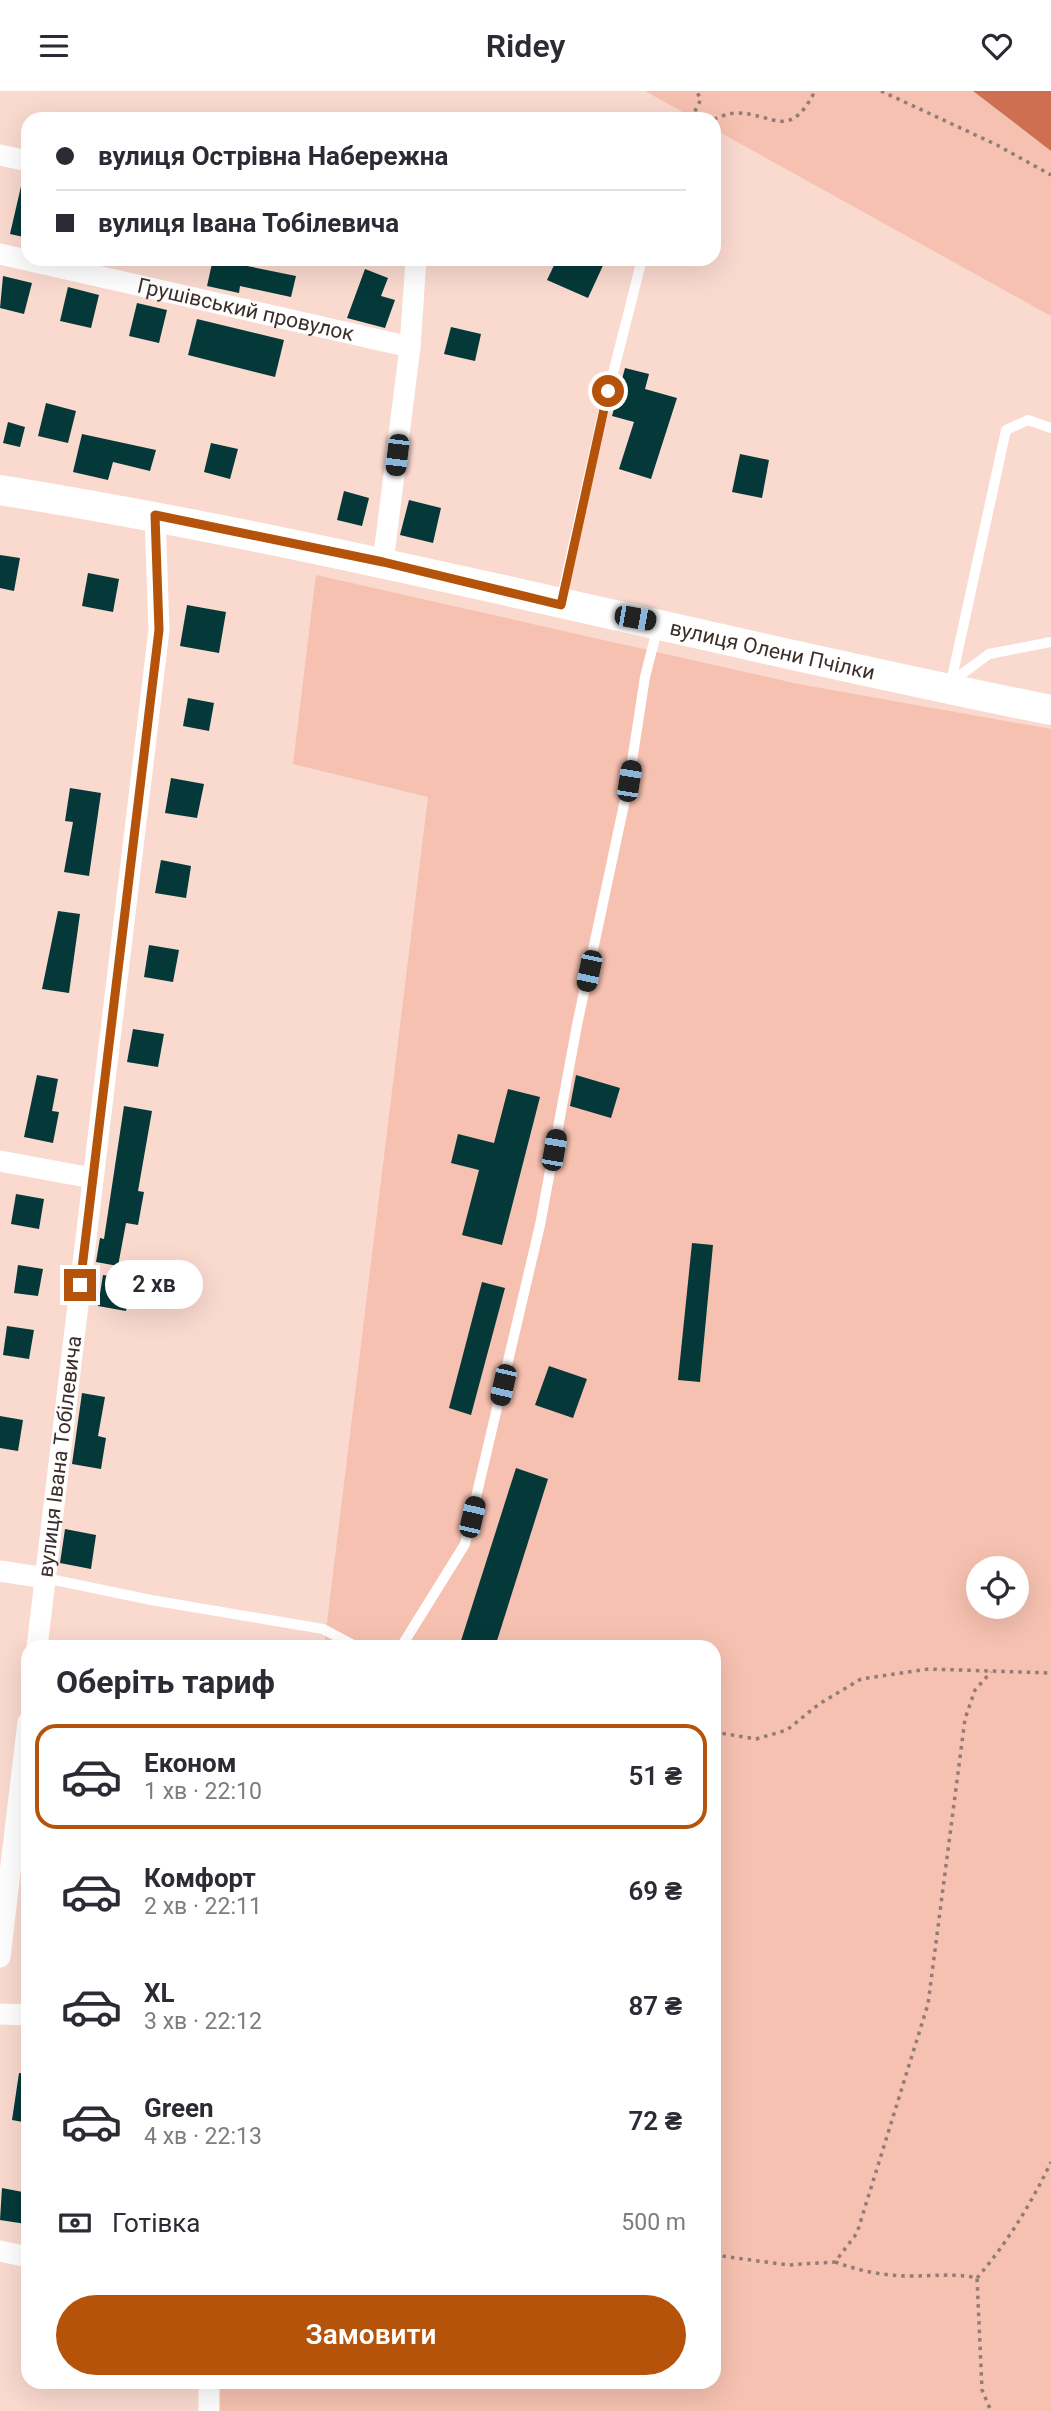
<!DOCTYPE html>
<html lang="uk">
<meta charset="utf-8">
<style>
body{margin:0;font-family:Roboto,sans-serif;background:#f2f2f3;color:#2b2b33;height:100vh;display:flex;flex-direction:column;font-size:26px;white-space:nowrap}
*{box-sizing:border-box;margin:0}
p{font-size:23px;color:#7c7c81}
.icon{flex:none;width:38px;height:38px;fill:none;stroke:currentColor;stroke-width:2;stroke-linecap:round;stroke-linejoin:round}
.map{position:relative;flex:1;overflow:hidden}
.side{position:absolute;left:21px;top:1549px;width:700px;height:749px;display:flex;flex-direction:column;background:#fff;border-radius:21px;box-shadow:0 7px 28px #0002}
.side>*{flex:none}
.guide{position:absolute;left:21px;top:21px;width:700px;height:154px;border-radius:21px;box-shadow:0 7px 28px #0002;display:grid;align-content:center;height:154px;padding:0 35px;background:#fff}
.controls{position:absolute;left:966px;top:1465px;display:grid;gap:14px}
.controls a{display:grid;place-items:center;width:63px;height:63px;border-radius:50%;background:#fff;box-shadow:0 7px 28px #0002;font-size:35px}
.end{position:absolute;width:32px;height:32px;margin:-16px;border:9px solid #b45309;background:#fff;box-shadow:0 0 0 4px #fff}
.from{border-radius:50%}
.bubble{position:absolute;height:49px;border-radius:24px;background:#fff;box-shadow:0 7px 28px #0002;font-size:23px;font-weight:600;line-height:49px;text-align:center}
.car{position:absolute;width:21px;height:42px;margin:-21px -10px;border-radius:9px;box-shadow:0 0 5px 2px #0007;background:linear-gradient(#222 24%,#8ab4d8 0 40%,#222 0 76%,#8ab4d8 0 86%,#222 0)}
.guide b{display:flex;align-items:center;gap:24px;height:66px;font-size:26px}
.guide b+b{border-top:2px solid #e1e1e2}
.guide i{width:18px;height:18px;background:#2b2b33}
ul{padding:0;list-style:none}
li{display:flex;align-items:center;gap:21px;height:105px;margin:0 14px 10px;padding:0 21px;border:4px solid transparent;border-radius:21px}
li div{flex:1}
li b{display:block;font-size:26px}
li em{font-style:normal;font-weight:600}
li.current{border-color:#b45309}
li>.icon{width:63px;height:63px;stroke-width:1.5}
h2{padding:0 35px;font-size:32px;line-height:84px}
.pay{display:flex;align-items:center;gap:18px;height:77px;padding:0 35px;font-size:26px}
.pay p{margin-inline-start:auto}
.primary-button{display:flex;gap:14px;margin-top:auto;padding:14px 35px}
.primary-button a{flex:1;height:80px;border-radius:42px;background:#b45309;color:#fff;font-size:28px;font-weight:600;line-height:80px;text-align:center}
header{display:flex;justify-content:space-between;align-items:center;height:91px;padding:0 35px;background:#fff;font-size:32px;font-weight:600}
.map>svg:first-child{display:block}
.green{fill:#f6c1b0;fill-rule:evenodd}
.water{fill:#cd6f50}
.building{fill:#053939}
.lines{fill:none;stroke-linecap:round;stroke-linejoin:round}
.path{stroke:#927c75;stroke-width:3.5;stroke-dasharray:3.5 5;stroke-linecap:butt}
.lane{stroke:#fff;stroke-width:10}
.street{stroke:#fff;stroke-width:21}
.secondary{stroke:#fff;stroke-width:30}
.route{stroke:#b45309;stroke-width:9}
.labels{text-anchor:middle;stroke-width:7;stroke-linejoin:round;paint-order:stroke}
.street-label{font-size:21px;fill:#3c2f2b;stroke:#fad9cf}
</style>
<header><svg class="icon" aria-label="menu" viewBox="0 0 24 24"><path d="M4 6h16M4 12h16M4 18h16"/></svg>Ridey<svg class="icon" aria-label="heart" viewBox="0 0 24 24"><path d="M12 20l-8-8c-3-5 5-10 8-4 3-6 11-1 8 4z"/></svg></header>
<div class="map">
<svg width="1051" height="2320" viewBox="0 0 1051 2320">
<rect width="100%" height="100%" fill="#fad9cf"/>
<!-- green -->
<g class="green">
<path d="M645,0H973L1051,60V225L714,38V28H695Z"/>
<path d="M316,484L798,593L1051,638V2320H217L220,2291H714V1556H324L428,706L293,673ZM978,1477H1017V1516H978Z"/>
</g>
<!-- water -->
<path class="water" d="M973,0H1051V60Z"/>
<!-- building -->
<g class="building">
<path d="M22,91L28,92V147L10,143Z"/>
<path d="M213,168L296,185L291,206L240,195L239,202L207,195Z"/>
<path d="M557,168H606L588,207L547,189Z"/>
<path d="M365,178L388,187L381,205L395,209L385,237L347,227Z"/>
<path d="M3,185L32,192L24,223L0,217Z"/>
<path d="M68,196L99,204L91,237L60,230Z"/>
<path d="M137,212L167,219L159,252L129,245Z"/>
<path d="M197,228L284,249L275,286L188,264Z"/>
<path d="M451,236L481,243L475,270L444,263Z"/>
<path d="M625,277L649,283L645,298L677,307L651,388L619,378L634,331L612,325Z"/>
<path d="M46,312L76,320L68,352L38,345Z"/>
<path d="M8,331L25,336L20,356L3,352Z"/>
<path d="M82,343L156,359L150,380L113,371L108,389L73,381Z"/>
<path d="M211,352L238,358L230,388L204,381Z"/>
<path d="M740,363L769,369L762,407L732,401Z"/>
<path d="M344,400L369,407L362,435L337,429Z"/>
<path d="M409,409L441,417L433,452L400,444Z"/>
<path d="M0,464L20,467L14,500L0,497Z"/>
<path d="M88,482L119,488L113,521L82,515Z"/>
<path d="M187,514L226,521L219,562L180,555Z"/>
<path d="M188,607L214,612L209,640L183,635Z"/>
<path d="M171,687L204,693L197,727L165,722Z"/>
<path d="M70,697L101,702L89,785L64,781L73,731L65,730Z"/>
<path d="M161,769L191,775L186,807L155,802Z"/>
<path d="M58,820L80,823L69,902L42,898Z"/>
<path d="M149,854L179,859L173,891L144,886Z"/>
<path d="M133,938L164,943L158,976L127,971Z"/>
<path d="M37,984L58,988L52,1020L59,1021L53,1052L24,1046Z"/>
<path d="M576,984L620,997L611,1027L570,1015Z"/>
<path d="M508,998L540,1006L502,1154L462,1144L479,1079L451,1072L458,1043L494,1052Z"/>
<path d="M124,1015L152,1020L138,1100L144,1101L138,1134L126,1132L118,1175L96,1171L100,1147L104,1148Z"/>
<path d="M16,1103L44,1108L39,1138L11,1133Z"/>
<path d="M692,1152L713,1154L700,1291L678,1289Z"/>
<path d="M18,1174L43,1178L38,1205L14,1202Z"/>
<path d="M103,1184L131,1189L126,1220L98,1215Z"/>
<path d="M482,1191L505,1197L471,1324L449,1317Z"/>
<path d="M7,1235L34,1239L29,1268L3,1264Z"/>
<path d="M549,1275L587,1288L573,1327L535,1314Z"/>
<path d="M82,1302L105,1306L98,1345L106,1347L101,1378L72,1373Z"/>
<path d="M0,1325L23,1329L18,1360L0,1357Z"/>
<path d="M516,1377L548,1388L495,1556H459Z"/>
<path d="M65,1438L96,1444L91,1478L60,1472Z"/>
<path d="M19,1982L28,1983V2032L12,2029Z"/>
<path d="M2,2097L28,2102L26,2133L0,2129Z"/>
</g>
<g class="lines">
<!-- path -->
<g class="path">
<path d="M881,0L997,54L1051,84"/>
<path d="M691,28L701,8L696,0"/>
<path d="M714,28C720,26 729,22 736,22C774,22 789,51 815,0"/>
<path d="M714,1641L756,1648L787,1639L819,1613L861,1588L929,1578L1051,1582"/>
<path d="M714,2164L788,2174L835,2171L857,2142L928,1913L965,1628L975,1599L991,1581"/>
<path d="M835,2171C860,2180 884,2185 911,2185C935,2185 954,2182 977,2187L982,2299L991,2320"/>
<path d="M977,2187C1007,2152 1031,2113 1051,2071"/>
</g>
<!-- lane -->
<g class="lane">
<path d="M561,509L602,326L642,168"/>
<path d="M951,591L989,563L1051,551"/>
<path d="M950,596L1006,339L1028,329L1051,337"/>
<path d="M45,1487L151,1509L323,1538L357,1556"/>
<path d="M401,1556L465,1453L540,1134L577,934L629,690L645,586L658,535"/>
</g>
<!-- street -->
<g class="street">
<path d="M0,64L28,70"/>
<path id="s1" d="M0,163L410,256"/>
<path d="M383,472L410,256L416,168"/>
<path d="M0,1070L92,1087"/>
<path d="M0,1480L45,1487"/>
<path id="s2" d="M37,1556L159,539L155,424"/>
<path d="M0,1866L28,1631"/>
<path d="M0,1923L28,1924"/>
<path d="M0,2160L28,2166"/>
<path d="M209,2291V2320"/>
</g>
<!-- secondary -->
<path class="secondary" id="s3" d="M0,399C354,456 700,549 1051,619"/>
</g>
<g class="lines">
<!-- route -->
<path class="route" d="M80,1194L159,539L155,424L383,471L561,514L608,300"/>
</g>
<g class="labels">
<!-- street labels -->
<g class="street-label">
<text dy="7" stroke="none"><textPath href="#s1" startOffset="252">Грушівський провулок</textPath></text>
<text dy="7" stroke="none"><textPath href="#s3" startOffset="789">вулиця Олени Пчілки</textPath></text>
<text dy="7" stroke="none"><textPath href="#s2" startOffset="192">вулиця Івана Тобілевича</textPath></text>
</g>
</g>
</svg>
<div class="controls">
<a><svg class="icon" aria-label="locate" viewBox="0 0 24 24"><circle cx="12" cy="12" r="6"/><path d="M12 2v4M12 18v4M2 12h4M18 12h4"/></svg></a>
</div>
<i class="end from" style="left:608px;top:300px"></i>
<i class="end" style="left:80px;top:1194px"></i>
<div class="bubble" style="left:105px;top:1169px;width:98px">2 хв</div>
<i class="car" style="left:397px;top:364px;rotate:187deg"></i>
<i class="car" style="left:635px;top:527px;rotate:100deg"></i>
<i class="car" style="left:629px;top:690px;rotate:9deg"></i>
<i class="car" style="left:589px;top:880px;rotate:192deg"></i>
<i class="car" style="left:554px;top:1059px;rotate:10deg"></i>
<i class="car" style="left:503px;top:1294px;rotate:193deg"></i>
<i class="car" style="left:472px;top:1426px;rotate:13deg"></i>
<div class="guide">
<b><i class="from"></i>вулиця Острівна Набережна</b>
<b><i></i>вулиця Івана Тобілевича</b>
</div>
<section class="side">
<h2>Оберіть тариф</h2>
<ul>
<li class="current"><svg class="icon" aria-label="car" viewBox="0 0 24 24"><path d="M5 17H2v-5l4-1 3-4h7l3 4 3 1v5h-3M9 17h6M6 11h13"/><circle cx="7" cy="17" r="2"/><circle cx="17" cy="17" r="2"/></svg><div><b>Економ</b><p>1 хв · 22:10</p></div><em>51 ₴</em></li>
<li><svg class="icon" aria-label="car" viewBox="0 0 24 24"><path d="M5 17H2v-5l4-1 3-4h7l3 4 3 1v5h-3M9 17h6M6 11h13"/><circle cx="7" cy="17" r="2"/><circle cx="17" cy="17" r="2"/></svg><div><b>Комфорт</b><p>2 хв · 22:11</p></div><em>69 ₴</em></li>
<li><svg class="icon" aria-label="car" viewBox="0 0 24 24"><path d="M5 17H2v-5l4-1 3-4h7l3 4 3 1v5h-3M9 17h6M6 11h13"/><circle cx="7" cy="17" r="2"/><circle cx="17" cy="17" r="2"/></svg><div><b>XL</b><p>3 хв · 22:12</p></div><em>87 ₴</em></li>
<li><svg class="icon" aria-label="car" viewBox="0 0 24 24"><path d="M5 17H2v-5l4-1 3-4h7l3 4 3 1v5h-3M9 17h6M6 11h13"/><circle cx="7" cy="17" r="2"/><circle cx="17" cy="17" r="2"/></svg><div><b>Green</b><p>4 хв · 22:13</p></div><em>72 ₴</em></li>
</ul>
<div class="pay"><svg class="icon" aria-label="cash" viewBox="0 0 24 24"><path d="M3 7h18v10H3z"/><circle cx="12" cy="12" r="2"/></svg>Готівка<p>500 m</p></div>
<div class="primary-button"><a>Замовити</a></div>
</section>
</div>
